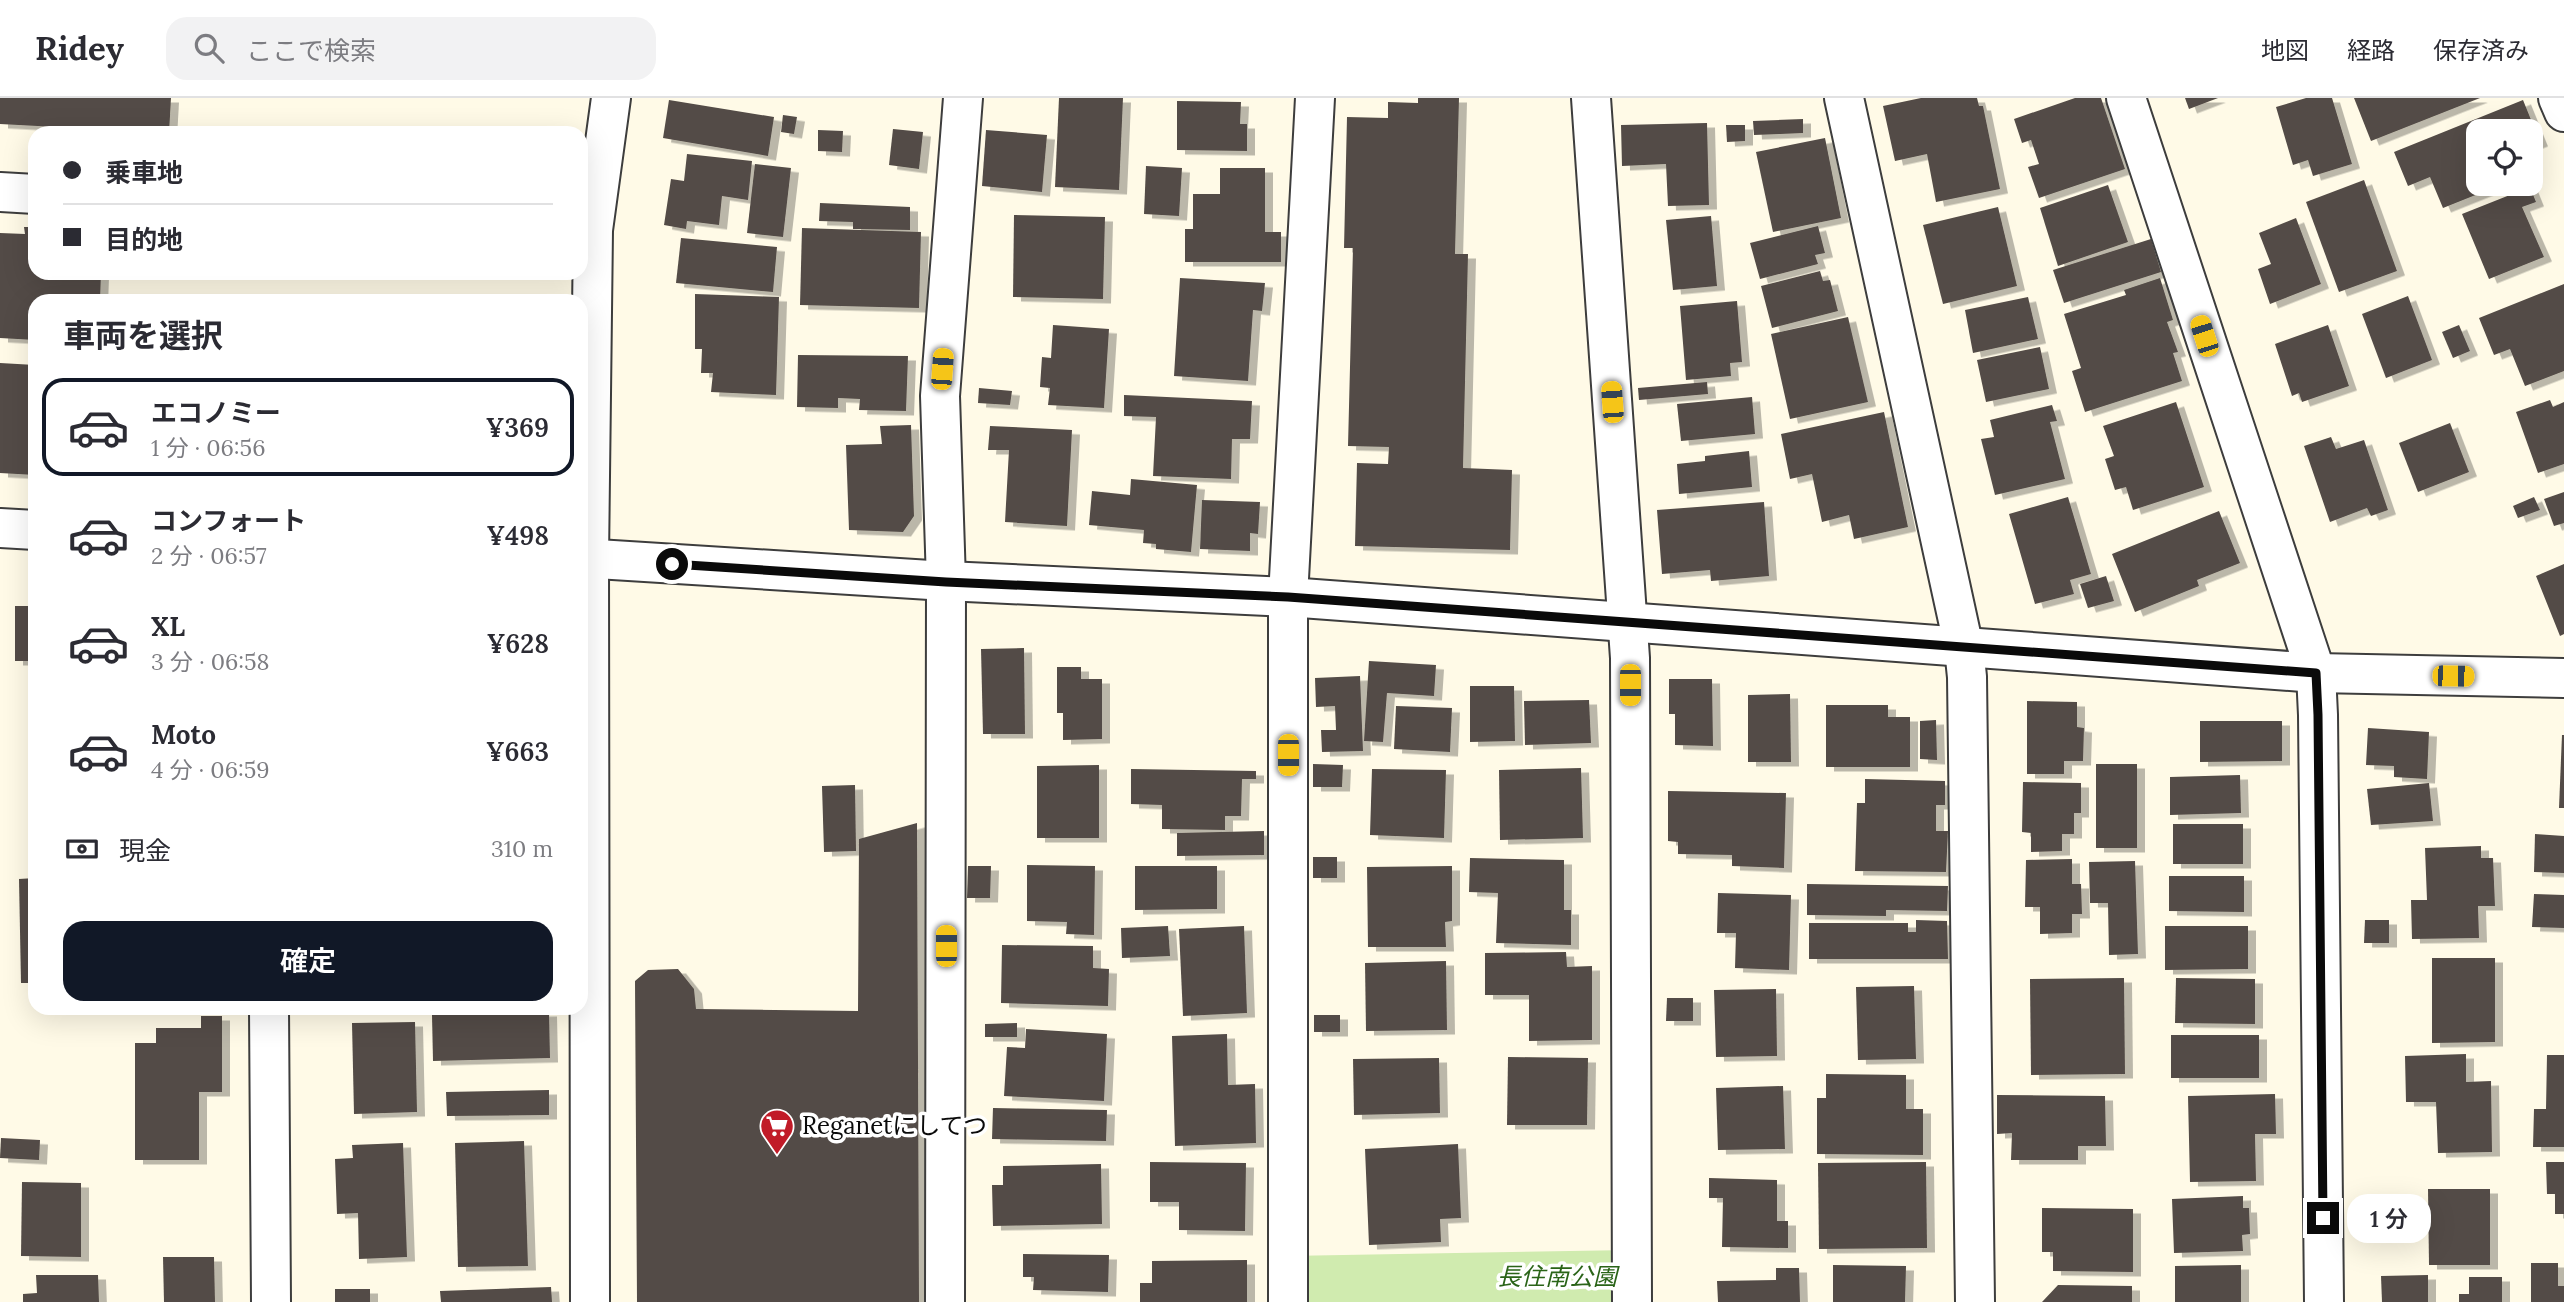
<!DOCTYPE html>
<html lang="ja">
<meta charset="utf-8">
<style>
body{margin:0;font-family:Lora,"Noto Sans JP",serif;background:#f2f2f3;color:#2b2b33;height:100vh;display:flex;flex-direction:column;font-size:26px;white-space:nowrap}
*{box-sizing:border-box;margin:0}
p{font-size:23px;color:#7c7c81}
.icon{flex:none;width:38px;height:38px;fill:none;stroke:currentColor;stroke-width:2;stroke-linecap:round;stroke-linejoin:round}
.map{position:relative;flex:1;overflow:hidden}
.sheet{position:absolute;left:28px;top:196px;width:560px;height:721px;display:flex;flex-direction:column;background:#fff;border-radius:21px;box-shadow:0 7px 28px #0002}
.sheet>*{flex:none}
.top-card{position:absolute;left:28px;top:28px;width:560px;height:154px;border-radius:21px;box-shadow:0 7px 28px #0002;display:grid;align-content:center;height:154px;padding:0 35px;background:#fff}
.fabs{position:absolute;left:2466px;top:21px;display:grid;gap:14px}
.fabs a{display:grid;place-items:center;width:77px;height:77px;border-radius:14px;background:#fff;box-shadow:0 7px 28px #0002;font-size:35px}
.end{position:absolute;width:32px;height:32px;margin:-16px;border:9px solid #0a0a0a;background:#fff;box-shadow:0 0 0 4px #fff}
.from{border-radius:50%}
.bubble{position:absolute;height:49px;border-radius:21px;background:#fff;box-shadow:0 7px 28px #0002;font-size:23px;font-weight:600;line-height:49px;text-align:center}
.car{position:absolute;width:21px;height:42px;margin:-21px -10px;border-radius:9px;box-shadow:0 0 5px 2px #0007;background:linear-gradient(#f5c518 24%,#345 0 40%,#f5c518 0 76%,#345 0 86%,#f5c518 0)}
.top-card b{display:flex;align-items:center;gap:24px;height:66px;font-size:26px}
.top-card b+b{border-top:2px solid #e1e1e2}
.top-card i{width:18px;height:18px;background:#2b2b33}
ul{padding:0;list-style:none}
li{display:flex;align-items:center;gap:21px;height:98px;margin:0 14px 10px;padding:0 21px;border:4px solid transparent;border-radius:21px}
li div{flex:1}
li b{display:block;font-size:26px}
li em{font-style:normal;font-weight:600}
li.on{border-color:#111827}
li>.icon{width:63px;height:63px;stroke-width:1.5}
h2{padding:0 35px;font-size:32px;line-height:84px}
.pay{display:flex;align-items:center;gap:18px;height:77px;padding:0 35px;font-size:26px}
.pay p{margin-inline-start:auto}
.primary-button{display:flex;gap:14px;margin-top:auto;padding:14px 35px}
.primary-button a{flex:1;height:80px;border-radius:21px;background:#111827;color:#fff;font-size:28px;font-weight:600;line-height:80px;text-align:center}
header{display:flex;align-items:center;gap:42px;box-sizing:border-box;height:98px;padding:0 35px;background:#fff;border-bottom:2px solid #e1e1e2}
header strong{font-size:33px}
nav{display:flex;gap:38px;margin-inline-start:auto;font-size:24px}
.search{width:490px;height:63px;background:#f2f2f3;display:flex;align-items:center;gap:18px;box-sizing:border-box;padding:0 24px;border-radius:21px;color:#7c7c81;font-size:26px}
.map>svg:first-child{display:block}
.green{fill:#d0ebaf}
.building{fill:#534b46;filter:url(#shadow)}
.lines{fill:none;stroke-linecap:round;stroke-linejoin:round}
.minor-casing{stroke:#3d3d3d;stroke-width:42}
.tertiary-casing{stroke:#3d3d3d;stroke-width:42}
.minor{stroke:#fff;stroke-width:38}
.tertiary{stroke:#fff;stroke-width:38}
.route{stroke:#0a0a0a;stroke-width:9}
.labels{text-anchor:middle;stroke-width:7;stroke-linejoin:round;paint-order:stroke}
.poi-label{font-size:24px;fill:#0a0a0a;stroke:#fff;text-anchor:start}
.park-label{font-size:24px;font-style:italic;fill:#2a6418;stroke:#fff}
</style>
<header>
<strong>Ridey</strong>
<div class="search"><svg class="icon" aria-label="search" viewBox="0 0 24 24"><circle cx="10" cy="10" r="6"/><path d="M15 15l6 6"/></svg>ここで検索</div>
<nav><a>地図</a><a>経路</a><a>保存済み</a></nav>
</header>
<div class="map">
<svg width="2564" height="1204" viewBox="0 0 2564 1204">
<defs>
<filter id="shadow"><feDropShadow dx="8" dy="4.5" stdDeviation="0" flood-color="#0004"/></filter>
</defs>
<rect width="100%" height="100%" fill="#fffae7"/>
<!-- green -->
<path class="green" d="M1631,1152L1632,1204H1288L1287,1158Z"/>
<!-- building -->
<g class="building">
<path d="M0,0H171L169,35L0,26Z"/>
<path d="M1059,0H1123L1119,92L1055,89Z"/>
<path d="M1418,0H1459L1455,156H1468L1463,370L1512,372L1510,452L1355,448L1357,365L1388,366L1389,349L1348,348L1353,150H1344L1347,19L1388,20V4L1418,5Z"/>
<path d="M1921,0H1977L1979,8H1983L2000,91L1936,104L1927,56L1895,63L1883,8Z"/>
<path d="M2075,0H2101L2125,71L2039,100L2028,69L2039,66L2031,42L2022,45L2014,21Z"/>
<path d="M2185,0H2218L2189,11Z"/>
<path d="M2306,0H2332L2352,66L2313,78L2308,62L2293,67L2276,9Z"/>
<path d="M2354,0H2480L2371,43Z"/>
<path d="M669,2L774,19L768,58L663,40Z"/>
<path d="M2523,2L2540,44L2530,48V33H2478V86H2503L2443,110L2430,79L2408,88L2394,54Z"/>
<path d="M1177,3L1241,4L1240,26H1247V53L1177,52Z"/>
<path d="M783,17L797,19L794,36L781,34Z"/>
<path d="M1803,21V35L1754,37L1753,23Z"/>
<path d="M1707,25L1709,107L1668,108L1666,66L1622,68L1621,27Z"/>
<path d="M1726,27H1745V43L1727,44Z"/>
<path d="M893,31L923,34L919,71L889,67Z"/>
<path d="M818,32L843,33L842,54L818,53Z"/>
<path d="M986,32L1047,37L1042,94L982,88Z"/>
<path d="M1825,40L1841,120L1773,134L1756,54Z"/>
<path d="M687,56L752,63L748,102L722,98L719,127L687,123L686,131L664,127L671,81L684,83Z"/>
<path d="M755,66L791,70L783,139L747,135Z"/>
<path d="M1146,68L1182,70L1179,118L1144,116Z"/>
<path d="M1220,70H1265V134H1281V164H1185V131H1193V96H1220Z"/>
<path d="M2364,82L2397,173L2339,194L2306,104Z"/>
<path d="M2108,87L2128,144L2058,168L2040,110Z"/>
<path d="M2530,89L2536,104L2522,109L2544,159L2489,181L2462,116Z"/>
<path d="M820,105L910,109V132L853,131V124L819,123Z"/>
<path d="M1998,109L2017,188L1943,206L1923,127Z"/>
<path d="M1014,117L1105,119L1103,201L1013,199Z"/>
<path d="M1711,118L1717,188L1673,192L1666,122Z"/>
<path d="M2296,120L2321,186L2270,206L2258,171L2271,166L2259,135Z"/>
<path d="M1818,128L1825,155L1815,157L1818,166L1760,181L1750,145Z"/>
<path d="M24,129H35V175H101L100,203H35V242L0,240V135L25,136Z"/>
<path d="M802,130L921,134L919,210L800,207Z"/>
<path d="M681,140L777,149L773,194L676,185Z"/>
<path d="M2151,141L2161,174L2064,205L2053,172Z"/>
<path d="M1820,173L1823,183L1830,182L1838,213L1772,230L1761,188Z"/>
<path d="M1180,180L1265,185L1262,213L1253,212L1248,283L1174,278Z"/>
<path d="M2160,180L2173,222L2167,224L2178,254L2173,255L2182,283L2085,314L2072,273L2081,270L2064,216L2126,197L2124,192Z"/>
<path d="M2564,186V273L2525,288L2510,251L2494,257L2479,220Z"/>
<path d="M695,196L779,199L776,297L711,294L713,275H701L702,251H695Z"/>
<path d="M2408,198L2432,262L2386,280L2362,216Z"/>
<path d="M2028,199L2038,241L1973,255L1965,212Z"/>
<path d="M1737,203L1742,264L1730,265L1731,278L1686,282L1680,208Z"/>
<path d="M1848,219L1868,304L1790,321L1771,236Z"/>
<path d="M1053,227L1109,231L1104,310L1048,307L1050,290L1040,289L1042,259L1051,260Z"/>
<path d="M2328,227L2349,288L2302,304L2299,295L2292,298L2275,246Z"/>
<path d="M2459,227L2470,253L2453,260L2442,234Z"/>
<path d="M2040,249L2049,291L1986,304L1977,262Z"/>
<path d="M798,257L908,258L906,313L859,312L860,301L838,300V310L797,309Z"/>
<path d="M0,265L35,267V377L0,375Z"/>
<path d="M1707,284L1708,296L1639,302L1638,290Z"/>
<path d="M979,290L1012,293L1010,307L978,305Z"/>
<path d="M1124,297L1252,303L1250,341H1232L1231,381L1153,378L1156,319L1124,318Z"/>
<path d="M1752,299L1755,336L1681,343L1677,306Z"/>
<path d="M2550,302L2553,309L2564,304V366L2538,375L2516,314Z"/>
<path d="M2176,304L2204,389L2133,412L2126,389L2115,392L2105,361L2114,358L2103,328Z"/>
<path d="M2052,307L2057,323L2050,324L2065,381L1995,397L1981,341L1994,339L1990,322Z"/>
<path d="M1884,314L1908,429L1854,441L1849,417L1822,424L1812,376L1790,381L1781,336Z"/>
<path d="M2450,325L2469,374L2418,394L2399,345Z"/>
<path d="M911,327L914,418L903,434L849,432L846,347L882,346L880,328Z"/>
<path d="M990,328L1072,332L1067,428L1005,424L1009,352H988Z"/>
<path d="M2331,339L2336,351L2364,342L2388,412L2371,418L2367,410L2330,424L2304,348Z"/>
<path d="M1749,353L1752,389L1679,396L1677,366L1705,363V358Z"/>
<path d="M1131,381L1197,387L1191,454L1156,451V446L1143,445L1144,432L1089,427L1092,393L1130,397Z"/>
<path d="M2564,394V425L2554,428L2544,401Z"/>
<path d="M2068,399L2091,476L2070,482L2074,496L2035,506L2009,416Z"/>
<path d="M2534,399L2540,412L2518,420L2513,408Z"/>
<path d="M1202,402L1260,404L1258,436L1250,435V453L1200,451Z"/>
<path d="M1764,404L1769,478L1711,483L1710,472L1662,476L1657,412Z"/>
<path d="M2219,413L2240,465L2197,482L2199,488L2135,514L2112,456Z"/>
<path d="M2564,466V536L2560,538L2536,478Z"/>
<path d="M2106,478L2114,503L2088,510L2080,486Z"/>
<path d="M31,480H35V563H15V508H32Z"/>
<path d="M1024,550L1025,636H983L981,551Z"/>
<path d="M1369,563L1436,567L1434,598L1387,595L1383,644L1364,643Z"/>
<path d="M1057,569H1081V581H1102V641L1063,642V615H1057Z"/>
<path d="M1360,578L1363,653L1322,654L1321,632H1336L1335,608L1316,609L1315,580Z"/>
<path d="M1669,581H1712L1713,648L1675,647V616H1669Z"/>
<path d="M1470,588H1514L1515,643L1470,644Z"/>
<path d="M1790,596L1791,664H1748V597Z"/>
<path d="M1589,602L1591,645L1525,647L1524,603Z"/>
<path d="M2027,603L2077,604V629L2084,630L2083,663H2064V676H2027Z"/>
<path d="M1826,607H1888V619H1910V669H1826Z"/>
<path d="M1396,608L1452,610L1450,654L1394,651Z"/>
<path d="M1936,622L1937,662L1920,661V623Z"/>
<path d="M2200,623H2282V663L2200,664Z"/>
<path d="M2368,630L2429,634L2427,681L2394,679V668L2366,667Z"/>
<path d="M2562,637H2564V710H2559Z"/>
<path d="M1313,666L1343,667L1342,689H1313Z"/>
<rect x="2096" y="666" width="41" height="84"/>
<path d="M1099,667V740H1037V668Z"/>
<path d="M32,670H35V746H33Z"/>
<path d="M1581,670L1583,740L1500,742L1499,672Z"/>
<path d="M1131,671L1256,673V681H1242L1241,718H1225V732L1162,731V707L1131,706Z"/>
<path d="M1372,671L1446,672L1444,740L1370,737Z"/>
<path d="M2240,677L2241,715L2170,717V679Z"/>
<path d="M1865,681L1945,683V707H1936V733H1948L1946,774L1855,773L1857,705H1865Z"/>
<path d="M2023,684L2081,685V715H2074V736H2062V753L2031,754V735L2022,734Z"/>
<path d="M2429,685L2433,723L2371,727L2367,691Z"/>
<path d="M855,687L856,753L824,754L822,688Z"/>
<path d="M1668,693L1786,695L1784,770L1732,768V757L1678,756V744L1668,743Z"/>
<path d="M917,725L919,1204H637L635,883L648,872L678,871L694,891L696,911L858,913L859,741Z"/>
<rect x="2173" y="726" width="70" height="40"/>
<path d="M1264,733V757L1177,758V735Z"/>
<path d="M2535,736L2564,738V775L2534,774Z"/>
<path d="M2481,748V760H2493L2495,808H2478L2479,840L2412,841L2411,802H2427L2425,750Z"/>
<rect x="1313" y="759" width="24" height="21"/>
<path d="M1470,760L1564,762V812H1571V847L1496,845L1498,795L1469,794Z"/>
<path d="M2072,761V786H2081L2082,816H2072V835L2040,836V809H2025L2026,762Z"/>
<path d="M2135,763L2138,856L2109,857L2108,805H2090L2089,764Z"/>
<path d="M1027,767L1095,768L1094,837L1066,836L1067,824L1027,823Z"/>
<path d="M968,768H991L990,800H967Z"/>
<path d="M1135,768H1217V811L1135,812Z"/>
<path d="M1452,768V823L1445,824L1446,849H1368L1367,769Z"/>
<path d="M2169,778H2244V814L2169,813Z"/>
<path d="M35,780V885H21L19,781Z"/>
<path d="M1807,786L1948,788L1947,813L1886,812V818L1807,817Z"/>
<path d="M1718,795L1791,797L1789,872L1735,870L1736,835H1717Z"/>
<path d="M2534,796L2564,797V830L2532,829Z"/>
<path d="M1916,822L1947,823L1948,861H1809V825H1908V834H1916Z"/>
<path d="M2365,822H2389V845H2364Z"/>
<path d="M1168,828L1170,858L1122,860L1121,830Z"/>
<path d="M1244,828L1247,915L1183,918L1179,831Z"/>
<path d="M2165,828H2248V871L2165,872Z"/>
<path d="M1002,847L1093,848V870L1109,871L1108,908L1001,905Z"/>
<path d="M1566,854L1567,869L1592,868V942L1529,943V897H1485V855Z"/>
<path d="M2432,860H2495V944L2432,945Z"/>
<path d="M1446,863L1447,932L1366,933L1365,865Z"/>
<path d="M2124,880L2125,976L2031,977L2030,881Z"/>
<path d="M2176,880L2255,881V926L2175,925Z"/>
<path d="M1914,888L1916,961L1858,962L1856,889Z"/>
<path d="M1776,891L1777,958L1716,959L1714,892Z"/>
<path d="M1667,900H1693V923H1666Z"/>
<path d="M549,914L550,960L433,963L432,917Z"/>
<rect x="1314" y="917" width="26" height="17"/>
<path d="M201,918H222V994H199V1062H135V945H156V930H201Z"/>
<path d="M415,924L417,1014L354,1016L352,925Z"/>
<path d="M1017,925V939H985V926Z"/>
<path d="M1026,931L1107,936L1104,1003L1004,998L1007,949L1025,950Z"/>
<path d="M1227,936L1228,987L1255,986L1256,1045L1175,1048L1172,938Z"/>
<rect x="2171" y="937" width="88" height="43"/>
<path d="M2466,956V984L2491,983L2492,1054L2438,1055L2436,1004H2406L2405,958Z"/>
<path d="M2547,957H2564V1049H2533L2534,1011H2546Z"/>
<path d="M1508,959L1588,960L1587,1027H1507Z"/>
<path d="M1439,960L1440,1015L1354,1017L1353,961Z"/>
<path d="M1826,976L1906,977V1011H1923V1057L1817,1056V1000H1826Z"/>
<path d="M1783,988L1785,1051L1718,1052L1716,990Z"/>
<path d="M549,992V1017L447,1018L446,994Z"/>
<path d="M2275,996L2276,1036H2255L2256,1083L2190,1084L2188,998Z"/>
<path d="M1997,997L2105,998L2106,1048H2078V1062H2011L2012,1035L1997,1036Z"/>
<path d="M993,1010L1107,1012L1106,1043L992,1041Z"/>
<path d="M1,1040L40,1042L39,1062L0,1060Z"/>
<path d="M524,1043L528,1168L458,1169L455,1045Z"/>
<path d="M403,1045L407,1159L359,1161L358,1115L337,1116L335,1061L353,1060L352,1047Z"/>
<path d="M1458,1046L1461,1120L1440,1121L1441,1144L1369,1147L1365,1051Z"/>
<path d="M1150,1064L1246,1065L1245,1133L1179,1132V1104H1150Z"/>
<path d="M1926,1064L1927,1150L1819,1151L1818,1065Z"/>
<path d="M2546,1064H2564V1116H2555V1096H2547Z"/>
<path d="M1101,1066L1102,1126L993,1128L992,1087H1003V1068Z"/>
<path d="M1709,1080L1777,1082V1123H1788V1150L1722,1149L1723,1100H1709Z"/>
<path d="M22,1084L81,1085V1159L21,1158Z"/>
<path d="M2428,1091H2490V1167H2429Z"/>
<path d="M2243,1098V1110H2249L2250,1136L2242,1137L2243,1153L2174,1155L2172,1101Z"/>
<path d="M2042,1110L2133,1111V1174L2053,1173V1154H2042Z"/>
<path d="M1023,1156L1109,1157L1108,1194L1033,1192L1034,1179H1023Z"/>
<path d="M163,1159H214L215,1204H164Z"/>
<path d="M1247,1162V1204H1140V1185H1152V1163Z"/>
<path d="M2531,1165H2558V1188H2564V1204H2531Z"/>
<path d="M1833,1167L1906,1168L1905,1204H1833Z"/>
<path d="M2241,1167V1204H2175V1168Z"/>
<path d="M1776,1170H1799L1800,1204H1718L1717,1183L1776,1182Z"/>
<path d="M36,1177H98L99,1204H23V1196L37,1195Z"/>
<path d="M2428,1177V1204H2382L2381,1178Z"/>
<path d="M2469,1179H2502V1204H2459V1196H2469Z"/>
<path d="M2058,1187L2132,1188V1204H2042Z"/>
<path d="M551,1189L552,1204H441L440,1193Z"/>
<rect x="335" y="1191" width="35" height="13"/>
</g>
<g class="lines">
<!-- minor casing -->
<g class="minor-casing">
<g id="minor">
<path d="M1591,0L1630,560L1632,1204"/>
<path d="M1844,0L1964,550L1967,579L1975,1204"/>
<path d="M2558,0L2564,14"/>
<path d="M0,94L35,96"/>
<path d="M2316,575L2318,617L2324,1204"/>
<path d="M269,910L271,1204"/>
<path d="M945,1204L946,483L940,298L963,0"/>
<path d="M1288,1204V499L1315,0"/>
</g>
</g>
<!-- tertiary casing -->
<g class="tertiary-casing">
<g id="tertiary">
<path d="M2126,0L2316,575"/>
<path d="M0,430L35,432"/>
<path d="M581,460L946,483L1288,499L2316,575L2564,580"/>
<path d="M590,1204L589,461L593,132L611,0"/>
</g>
</g>
<!-- minor -->
<use href="#minor" class="minor"/>
<!-- tertiary -->
<use href="#tertiary" class="tertiary"/>
</g>
<g class="lines">
<!-- route -->
<path class="route" d="M672,466L946,484L1288,499L2316,575L2318,617L2323,1120"/>
</g>
<!-- icons -->
<defs>
<g id="supermarket-pin" transform="scale(1.75)"><path d="M0 17L-7.5 6A9.5 9.5 0 1 1 7.5 6Z" fill="#c11b28" stroke="#fff"/><path d="M-6-5.5h2.5l.6 2H6L4.5 2H-2.5L-4.4-4H-6ZM-1.5 3.2a1.3 1.3 0 1 0 .1 0ZM3 3.2a1.3 1.3 0 1 0 .1 0Z" fill="#fff"/></g>
</defs>
<g fill-rule="evenodd">
<use href="#supermarket-pin" x="777" y="1028"/>
</g>
<g class="labels">
<!-- poi labels -->
<g class="poi-label">
<text x="802" y="1036">Reganetにしてつ</text>
</g>
<!-- park labels -->
<g class="park-label">
<text x="1557" y="1187">長住南公園</text>
</g>
</g>
</svg>
<div class="fabs">
<a><svg class="icon" aria-label="locate" viewBox="0 0 24 24"><circle cx="12" cy="12" r="6"/><path d="M12 2v4M12 18v4M2 12h4M18 12h4"/></svg></a>
</div>
<i class="end from" style="left:672px;top:466px"></i>
<i class="end" style="left:2323px;top:1120px"></i>
<div class="bubble" style="left:2347px;top:1096px;width:84px">1 分</div>
<i class="car" style="left:2204px;top:238px;rotate:342deg"></i>
<i class="car" style="left:942px;top:271px;rotate:4deg"></i>
<i class="car" style="left:1612px;top:304px;rotate:356deg"></i>
<i class="car" style="left:2453px;top:578px;rotate:91deg"></i>
<i class="car" style="left:1630px;top:587px;rotate:180deg"></i>
<i class="car" style="left:1288px;top:657px;rotate:180deg"></i>
<i class="car" style="left:946px;top:848px;rotate:0deg"></i>
<div class="top-card">
<b><i class="from"></i>乗車地</b>
<b><i></i>目的地</b>
</div>
<section class="sheet">
<h2>車両を選択</h2>
<ul>
<li class="on"><svg class="icon" aria-label="car" viewBox="0 0 24 24"><path d="M5 17H2v-5l4-1 3-4h7l3 4 3 1v5h-3M9 17h6M6 11h13"/><circle cx="7" cy="17" r="2"/><circle cx="17" cy="17" r="2"/></svg><div><b>エコノミー</b><p>1 分 · 06:56</p></div><em>¥369</em></li>
<li><svg class="icon" aria-label="car" viewBox="0 0 24 24"><path d="M5 17H2v-5l4-1 3-4h7l3 4 3 1v5h-3M9 17h6M6 11h13"/><circle cx="7" cy="17" r="2"/><circle cx="17" cy="17" r="2"/></svg><div><b>コンフォート</b><p>2 分 · 06:57</p></div><em>¥498</em></li>
<li><svg class="icon" aria-label="car" viewBox="0 0 24 24"><path d="M5 17H2v-5l4-1 3-4h7l3 4 3 1v5h-3M9 17h6M6 11h13"/><circle cx="7" cy="17" r="2"/><circle cx="17" cy="17" r="2"/></svg><div><b>XL</b><p>3 分 · 06:58</p></div><em>¥628</em></li>
<li><svg class="icon" aria-label="car" viewBox="0 0 24 24"><path d="M5 17H2v-5l4-1 3-4h7l3 4 3 1v5h-3M9 17h6M6 11h13"/><circle cx="7" cy="17" r="2"/><circle cx="17" cy="17" r="2"/></svg><div><b>Moto</b><p>4 分 · 06:59</p></div><em>¥663</em></li>
</ul>
<div class="pay"><svg class="icon" aria-label="cash" viewBox="0 0 24 24"><path d="M3 7h18v10H3z"/><circle cx="12" cy="12" r="2"/></svg>現金<p>310 m</p></div>
<div class="primary-button"><a>確定</a></div>
</section>
</div>
